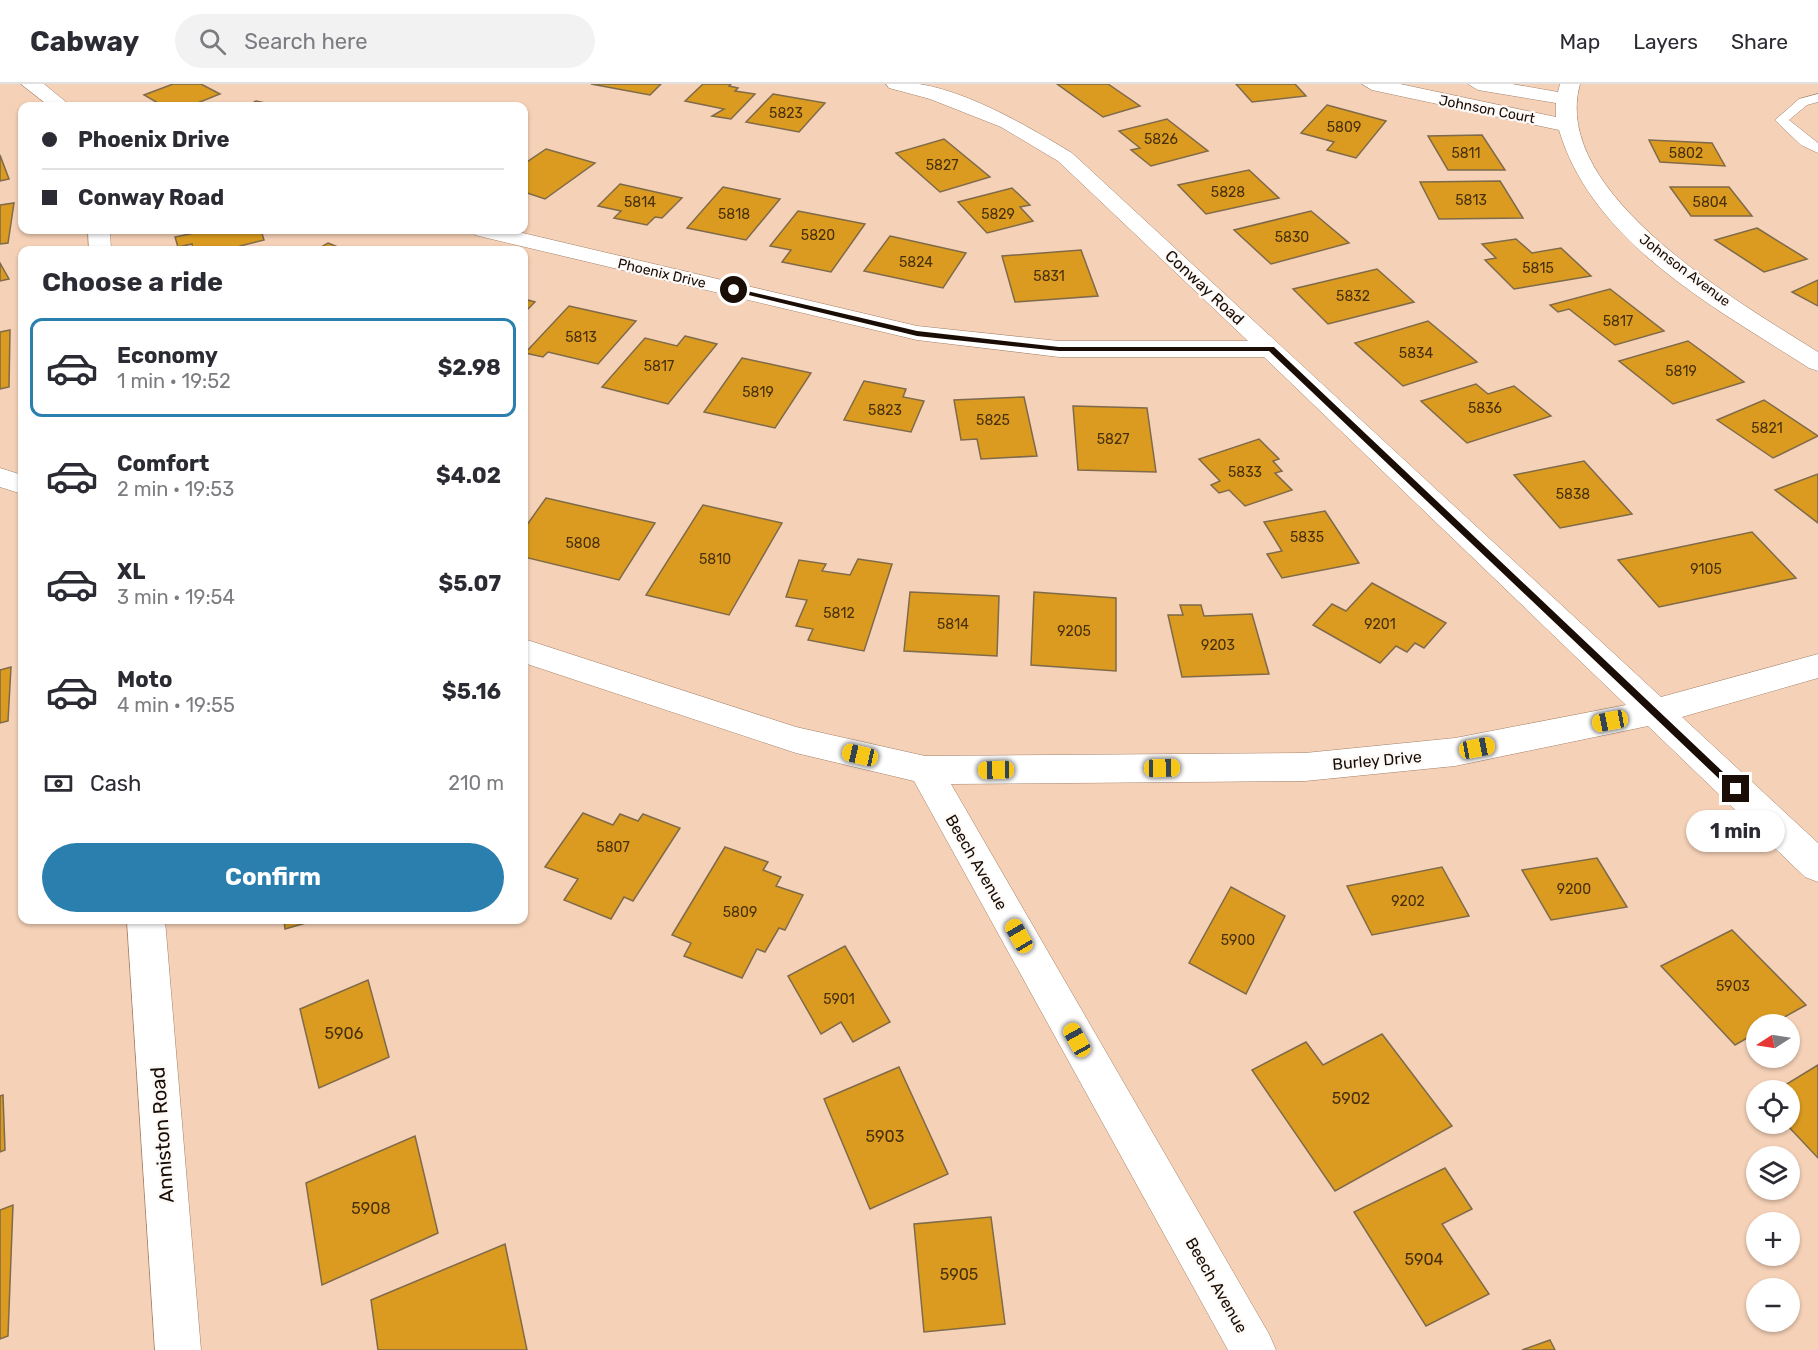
<!DOCTYPE html>
<meta charset="utf-8">
<style>
body{margin:0;font-family:Rubik,sans-serif;background:#f2f2f3;color:#2b2b33;height:100vh;display:flex;flex-direction:column;font-size:22px;white-space:nowrap}
*{box-sizing:border-box;margin:0}
p{font-size:20px;color:#7c7c81}
.icon{flex:none;width:33px;height:33px;fill:none;stroke:currentColor;stroke-width:2;stroke-linecap:round;stroke-linejoin:round}
.map{position:relative;flex:1;overflow:hidden}
.sheet{position:absolute;left:18px;top:162px;width:510px;height:678px;display:flex;flex-direction:column;background:#fff;border-radius:12px;box-shadow:0 2px 4px #0004}
.sheet>*{flex:none}
.hud{position:absolute;left:18px;top:18px;width:510px;height:132px;border-radius:12px;box-shadow:0 2px 4px #0004;display:grid;align-content:center;height:132px;padding:0 24px;background:#fff}
.needle{width:39px;rotate:258deg}
.buttons{position:absolute;left:1746px;top:930px;display:grid;gap:12px}
.buttons a{display:grid;place-items:center;width:54px;height:54px;border-radius:50%;background:#fff;box-shadow:0 2px 4px #0004;font-size:30px}
.end{position:absolute;width:27px;height:27px;margin:-14px;border:8px solid #190d05;background:#fff;box-shadow:0 0 0 3px #fff}
.from{border-radius:50%}
.bubble{position:absolute;height:42px;border-radius:21px;background:#fff;box-shadow:0 2px 4px #0004;font-size:20px;font-weight:700;line-height:42px;text-align:center}
.car{position:absolute;width:18px;height:36px;margin:-18px -9px;border-radius:8px;box-shadow:0 0 4px 2px #0007;background:linear-gradient(#f5c518 24%,#345 0 40%,#f5c518 0 76%,#345 0 86%,#f5c518 0)}
.hud b{display:flex;align-items:center;gap:21px;height:57px;font-size:22px}
.hud b+b{border-top:2px solid #e1e1e2}
.hud i{width:15px;height:15px;background:#2b2b33}
ul{padding:0;list-style:none}
li{display:flex;align-items:center;gap:18px;height:99px;margin:0 12px 9px;padding:0 12px;border:3px solid transparent;border-radius:12px}
li div{flex:1}
li b{display:block;font-size:22px}
li em{font-style:normal;font-weight:700}
li.active{border-color:#2a7faf}
li>.icon{width:54px;height:54px;stroke-width:1.5}
h2{padding:0 24px;font-size:27px;line-height:72px}
.pay{display:flex;align-items:center;gap:15px;height:66px;padding:0 24px;font-size:22px}
.pay p{margin-inline-start:auto}
.button{display:flex;gap:12px;margin-top:auto;padding:12px 24px}
.button a{flex:1;height:69px;border-radius:36px;background:#2a7faf;color:#fff;font-size:24px;font-weight:700;line-height:69px;text-align:center}
header{display:flex;align-items:center;gap:36px;box-sizing:border-box;height:84px;padding:0 30px;background:#fff;border-bottom:2px solid #e1e1e2}
header strong{font-size:28px}
nav{display:flex;gap:33px;margin-inline-start:auto;font-size:21px}
.search{width:420px;height:54px;background:#f2f2f3;display:flex;align-items:center;gap:15px;box-sizing:border-box;padding:0 21px;border-radius:33px;color:#7c7c81;font-size:22px}
.map>svg:first-child{display:block}
.building{fill:#da9b20;stroke:#7f6a49;stroke-width:1.5}
.lines{fill:none;stroke-linecap:round;stroke-linejoin:round}
.service-casing{stroke:#a28169;stroke-width:1}
.minor-casing{stroke:#a28169;stroke-width:1}
.service{fill:#fff;fill-rule:evenodd}
.minor{fill:#fff;fill-rule:evenodd}
.route{fill:#190d05}
.labels{text-anchor:middle;stroke-width:4.5;stroke-linejoin:round;paint-order:stroke}
.far-street-label{font-size:14px;fill:#190d05;stroke:#fdf9f7}
.number-label{font-size:14px;fill:#49300c}
.street-label{font-size:16px;fill:#190d05;stroke:#fdf9f7}
.near-number-label{font-size:16px;fill:#49300c}
.near-street-label{font-size:20px;fill:#190d05;stroke:#fdf9f7}
</style>
<header>
<strong>Cabway</strong>
<div class="search"><svg class="icon" aria-label="search" viewBox="0 0 24 24"><circle cx="10" cy="10" r="6"/><path d="M15 15l6 6"/></svg>Search here</div>
<nav><a>Map</a><a>Layers</a><a>Share</a></nav>
</header>
<div class="map">
<svg width="1818" height="1266" viewBox="0 0 1818 1266">
<rect width="100%" height="100%" fill="#f5d1b7"/>
<!-- building -->
<g class="building">
<path d="M173,0H201L220,10L190,22H163L144,11Z"/>
<path d="M591,0H661L650,11Z"/>
<path d="M703,0H731L729,2L738,4L735,7L755,10L731,35L712,32L724,25L685,17Z"/>
<path d="M1057,0H1108L1140,22L1103,33Z"/>
<path d="M1236,0H1295L1306,12L1252,18Z"/>
<path d="M773,10L825,19L799,48L746,38Z"/>
<path d="M256,17L279,22H247Z"/>
<path d="M1327,21L1386,37L1356,74L1327,66L1334,58L1301,49Z"/>
<path d="M1167,35L1208,67L1151,82L1131,66L1140,64L1119,47Z"/>
<path d="M1482,51L1505,86H1448L1428,52Z"/>
<path d="M944,55L990,93L940,108L896,69Z"/>
<path d="M1649,56L1712,59L1725,82L1660,78Z"/>
<path d="M546,65L595,79L545,115L524,108V80Z"/>
<path d="M0,71L9,95L0,97Z"/>
<path d="M1249,86L1279,114L1206,130L1178,101Z"/>
<path d="M1500,97L1523,134L1439,135L1420,98Z"/>
<path d="M620,100L682,114L662,134L655,133L647,141L614,134L621,127L598,122Z"/>
<path d="M723,103L780,115L746,156L687,144Z"/>
<path d="M1670,103H1729L1752,132H1691Z"/>
<path d="M1012,104L1030,121L1020,123L1033,137L987,149L958,118Z"/>
<path d="M14,119L8,159L0,160V121Z"/>
<path d="M798,127L865,140L831,188L782,178L791,166L770,162Z"/>
<path d="M1311,127L1349,159L1271,180L1234,146Z"/>
<path d="M1757,144L1807,175L1764,188L1715,156Z"/>
<path d="M208,146H261L264,156L240,162L241,166H193L192,160L178,163L175,153Z"/>
<path d="M890,152L966,169L943,204L864,187Z"/>
<path d="M1516,155L1532,169L1561,164L1591,192L1514,205L1485,176L1496,174L1482,160Z"/>
<path d="M328,159L345,166H316Z"/>
<path d="M1081,166L1098,212L1015,218L1002,172Z"/>
<path d="M0,179L9,195L0,197Z"/>
<path d="M1377,185L1414,218L1328,240L1293,205Z"/>
<path d="M1818,196V222L1792,208Z"/>
<path d="M1610,205L1664,247L1615,261L1569,225L1558,228L1550,221Z"/>
<path d="M524,215L535,218L524,229Z"/>
<path d="M569,222L636,237L598,280L548,268L543,273L525,269Z"/>
<path d="M1428,237L1477,278L1403,302L1355,259Z"/>
<path d="M10,246L9,303L0,305V248Z"/>
<path d="M685,252L717,260L668,320L602,303L645,254L677,262Z"/>
<path d="M1688,257L1744,298L1673,320L1619,277Z"/>
<path d="M742,274L811,289L775,344L704,328Z"/>
<path d="M864,297L906,305L903,313L924,317L911,348L844,336Z"/>
<path d="M1476,300L1488,310L1514,302L1551,332L1467,359L1421,317Z"/>
<path d="M1024,313L1037,372L981,375L977,355L961,356L954,316Z"/>
<path d="M1764,316L1818,352L1773,374L1717,336Z"/>
<path d="M1073,322L1147,324L1156,388L1078,386Z"/>
<path d="M1259,355L1279,375L1273,377L1282,387L1275,389L1292,406L1245,422L1229,406L1219,409L1211,401L1220,397L1199,375Z"/>
<path d="M1584,377L1632,430L1560,444L1514,391Z"/>
<path d="M1818,390V439L1775,406Z"/>
<path d="M546,414L655,439L619,496L524,473V445Z"/>
<path d="M703,421L782,439L729,531L646,511Z"/>
<path d="M1325,427L1359,479L1282,494L1267,470L1282,467L1264,438Z"/>
<path d="M1752,448L1796,494L1659,523L1618,476Z"/>
<path d="M858,475L892,480L864,567L808,556L813,545L796,542L807,516L786,513L799,476L826,480L822,487L850,491Z"/>
<path d="M1372,499L1446,539L1424,564L1415,559L1407,568L1396,562L1380,579L1313,541L1332,520L1346,527Z"/>
<path d="M910,508L999,512L997,572L904,567Z"/>
<path d="M1034,508L1116,514V587L1031,581Z"/>
<path d="M1180,521H1201L1204,532L1252,530L1269,590L1182,593L1168,531H1183Z"/>
<path d="M11,583L8,637L0,639V586Z"/>
<path d="M583,729L613,741L620,730L638,737L643,730L680,744L633,817L624,813L611,835L564,816L578,795L545,783Z"/>
<path d="M725,763L768,778L763,786L781,793L776,802L803,811L785,846L779,844L765,868L757,865L742,894L684,872L691,859L672,851Z"/>
<path d="M1597,774L1627,823L1551,836L1522,786Z"/>
<path d="M1442,783L1469,832L1372,851L1347,802Z"/>
<path d="M1231,803L1285,832L1246,910L1189,879Z"/>
<path d="M284,836H316L285,845Z"/>
<path d="M1732,846L1806,921L1772,940H1756V949L1735,961L1661,882Z"/>
<path d="M845,862L890,938L853,958L841,938L821,950L788,892Z"/>
<path d="M368,896L389,973L319,1004L300,925Z"/>
<path d="M1382,950L1452,1042L1335,1107L1252,986L1306,958L1323,981Z"/>
<path d="M1818,981V1074L1786,1040H1790V1006H1777Z"/>
<path d="M899,983L948,1090L870,1125L824,1015Z"/>
<path d="M3,1011L5,1066L0,1068V1012Z"/>
<path d="M415,1052L438,1149L322,1201L306,1099Z"/>
<path d="M1445,1084L1472,1125L1442,1140L1489,1210L1426,1242L1354,1128Z"/>
<path d="M13,1121L8,1252L0,1255V1126Z"/>
<path d="M991,1133L1005,1240L924,1248L914,1140Z"/>
<path d="M505,1160L527,1266H378L371,1216Z"/>
<path d="M1550,1256L1555,1266H1522Z"/>
</g>
<g class="lines">
<!-- service casing -->
<g class="service-casing">
<path id="service" d="M1818,10V18L1807,21L1789,36L1818,59V69L1801,61L1775,36L1799,15Z"/>
</g>
<!-- minor casing -->
<g class="minor-casing">
<g id="minor">
<path d="M21,0H44L71,22H49Z"/>
<path d="M886,0C897,0 909,0 919,0C970,8 1029,43 1072,69L1661,613L1818,570V594L1682,633L1818,759V798L1805,793L1648,642L1455,682L1305,697L951,700L1269,1250L1276,1266H1228L914,697L796,669L524,579V555L796,643L925,672L1305,669L1455,654L1626,621L1264,273H1059L917,256L483,153L475,151L472,146H510L917,242L1059,257H1248L1058,77L1001,43L930,15L889,4Z"/>
<path d="M1362,0H1400L1556,33V19L1478,6L1468,0H1512L1558,8L1560,0H1580C1549,110 1742,220 1818,268V287L1809,284C1716,224 1593,160 1559,46L1372,6Z"/>
<path d="M88,146H110L111,166H89Z"/>
<path d="M0,384L22,391V410L0,403Z"/>
<path d="M127,836H165L201,1266H155Z"/>
</g>
</g>
<!-- service -->
<use href="#service" class="service"/>
<!-- minor -->
<use href="#minor" class="minor"/>
</g>
<!-- route -->
<path class="route" d="M734,204L917,247L1059,263H1274L1741,705L1740,708H1733L1269,267H1059L917,252L732,207Z"/>
<g class="labels">
<!-- far-street labels -->
<g class="far-street-label">
<text transform="translate(1487 25) rotate(11)" y="5">Johnson Court</text>
<text transform="translate(1685 186) rotate(37)" y="5">Johnson Avenue</text>
<text transform="translate(662 189) rotate(13)" y="5">Phoenix Drive</text>
</g>
<!-- number labels -->
<g class="number-label">
<text x="786" y="34">5823</text>
<text x="1344" y="48">5809</text>
<text x="1161" y="60">5826</text>
<text x="1466" y="74">5811</text>
<text x="1686" y="74">5802</text>
<text x="942" y="86">5827</text>
<text x="1228" y="113">5828</text>
<text x="1471" y="121">5813</text>
<text x="640" y="123">5814</text>
<text x="1710" y="123">5804</text>
<text x="734" y="135">5818</text>
<text x="998" y="135">5829</text>
<text x="818" y="156">5820</text>
<text x="1292" y="158">5830</text>
<text x="916" y="183">5824</text>
<text x="1538" y="189">5815</text>
<text x="1049" y="197">5831</text>
<text x="1353" y="217">5832</text>
<text x="1618" y="242">5817</text>
<text x="581" y="258">5813</text>
<text x="1416" y="274">5834</text>
<text x="659" y="287">5817</text>
<text x="1681" y="292">5819</text>
<text x="758" y="313">5819</text>
<text x="1485" y="329">5836</text>
<text x="885" y="331">5823</text>
<text x="993" y="341">5825</text>
<text x="1767" y="349">5821</text>
<text x="1113" y="360">5827</text>
<text x="1245" y="393">5833</text>
<text x="1573" y="415">5838</text>
<text x="1307" y="458">5835</text>
<text x="583" y="464">5808</text>
<text x="715" y="480">5810</text>
<text x="1706" y="490">9105</text>
<text x="839" y="534">5812</text>
<text x="953" y="545">5814</text>
<text x="1380" y="545">9201</text>
<text x="1074" y="552">9205</text>
<text x="1218" y="566">9203</text>
<text x="613" y="768">5807</text>
<text x="1574" y="810">9200</text>
<text x="1408" y="822">9202</text>
<text x="740" y="833">5809</text>
<text x="1238" y="861">5900</text>
<text x="1733" y="907">5903</text>
<text x="839" y="920">5901</text>
</g>
<!-- street labels -->
<g class="street-label">
<text transform="translate(1205 203) rotate(43)" y="6">Conway Road</text>
<text transform="translate(1377 676) rotate(-5)" y="6">Burley Drive</text>
<text transform="translate(977 778) rotate(60)" y="6">Beech Avenue</text>
<text transform="translate(1217 1201) rotate(60)" y="6">Beech Avenue</text>
</g>
<!-- near-number labels -->
<g class="near-number-label">
<text x="344" y="955">5906</text>
<text x="1351" y="1020">5902</text>
<text x="885" y="1058">5903</text>
<text x="371" y="1130">5908</text>
<text x="1424" y="1181">5904</text>
<text x="959" y="1196">5905</text>
</g>
<!-- near-street labels -->
<g class="near-street-label">
<text transform="translate(162 1051) rotate(-94)" y="7">Anniston Road</text>
</g>
</g>
</svg>
<div class="buttons">
<a><svg class="needle" viewBox="-14 -14 28 28"><path d="M0-13l5 13h-10z" fill="#e53935"/><path d="M0 13l5-13h-10z" fill="#7c7c81"/></svg></a>
<a><svg class="icon" aria-label="locate" viewBox="0 0 24 24"><circle cx="12" cy="12" r="6"/><path d="M12 2v4M12 18v4M2 12h4M18 12h4"/></svg></a>
<a><svg class="icon" aria-label="layers" viewBox="0 0 24 24"><path d="M12 4l9 5-9 5-9-5zM3 14l9 5 9-5"/></svg></a>
<a>+</a>
<a>−</a>
</div>
<i class="end from" style="left:734px;top:206px"></i>
<i class="end" style="left:1736px;top:705px"></i>
<div class="bubble" style="left:1686px;top:726px;width:99px">1 min</div>
<i class="car" style="left:1610px;top:637px;rotate:259deg"></i>
<i class="car" style="left:1477px;top:664px;rotate:79deg"></i>
<i class="car" style="left:860px;top:671px;rotate:283deg"></i>
<i class="car" style="left:1162px;top:684px;rotate:89deg"></i>
<i class="car" style="left:996px;top:686px;rotate:269deg"></i>
<i class="car" style="left:1019px;top:852px;rotate:330deg"></i>
<i class="car" style="left:1077px;top:956px;rotate:331deg"></i>
<div class="hud">
<b><i class="from"></i>Phoenix Drive</b>
<b><i></i>Conway Road</b>
</div>
<section class="sheet">
<h2>Choose a ride</h2>
<ul>
<li class="active"><svg class="icon" aria-label="car" viewBox="0 0 24 24"><path d="M5 17H2v-5l4-1 3-4h7l3 4 3 1v5h-3M9 17h6M6 11h13"/><circle cx="7" cy="17" r="2"/><circle cx="17" cy="17" r="2"/></svg><div><b>Economy</b><p>1 min · 19:52</p></div><em>$2.98</em></li>
<li><svg class="icon" aria-label="car" viewBox="0 0 24 24"><path d="M5 17H2v-5l4-1 3-4h7l3 4 3 1v5h-3M9 17h6M6 11h13"/><circle cx="7" cy="17" r="2"/><circle cx="17" cy="17" r="2"/></svg><div><b>Comfort</b><p>2 min · 19:53</p></div><em>$4.02</em></li>
<li><svg class="icon" aria-label="car" viewBox="0 0 24 24"><path d="M5 17H2v-5l4-1 3-4h7l3 4 3 1v5h-3M9 17h6M6 11h13"/><circle cx="7" cy="17" r="2"/><circle cx="17" cy="17" r="2"/></svg><div><b>XL</b><p>3 min · 19:54</p></div><em>$5.07</em></li>
<li><svg class="icon" aria-label="car" viewBox="0 0 24 24"><path d="M5 17H2v-5l4-1 3-4h7l3 4 3 1v5h-3M9 17h6M6 11h13"/><circle cx="7" cy="17" r="2"/><circle cx="17" cy="17" r="2"/></svg><div><b>Moto</b><p>4 min · 19:55</p></div><em>$5.16</em></li>
</ul>
<div class="pay"><svg class="icon" aria-label="cash" viewBox="0 0 24 24"><path d="M3 7h18v10H3z"/><circle cx="12" cy="12" r="2"/></svg>Cash<p>210 m</p></div>
<div class="button"><a>Confirm</a></div>
</section>
</div>
